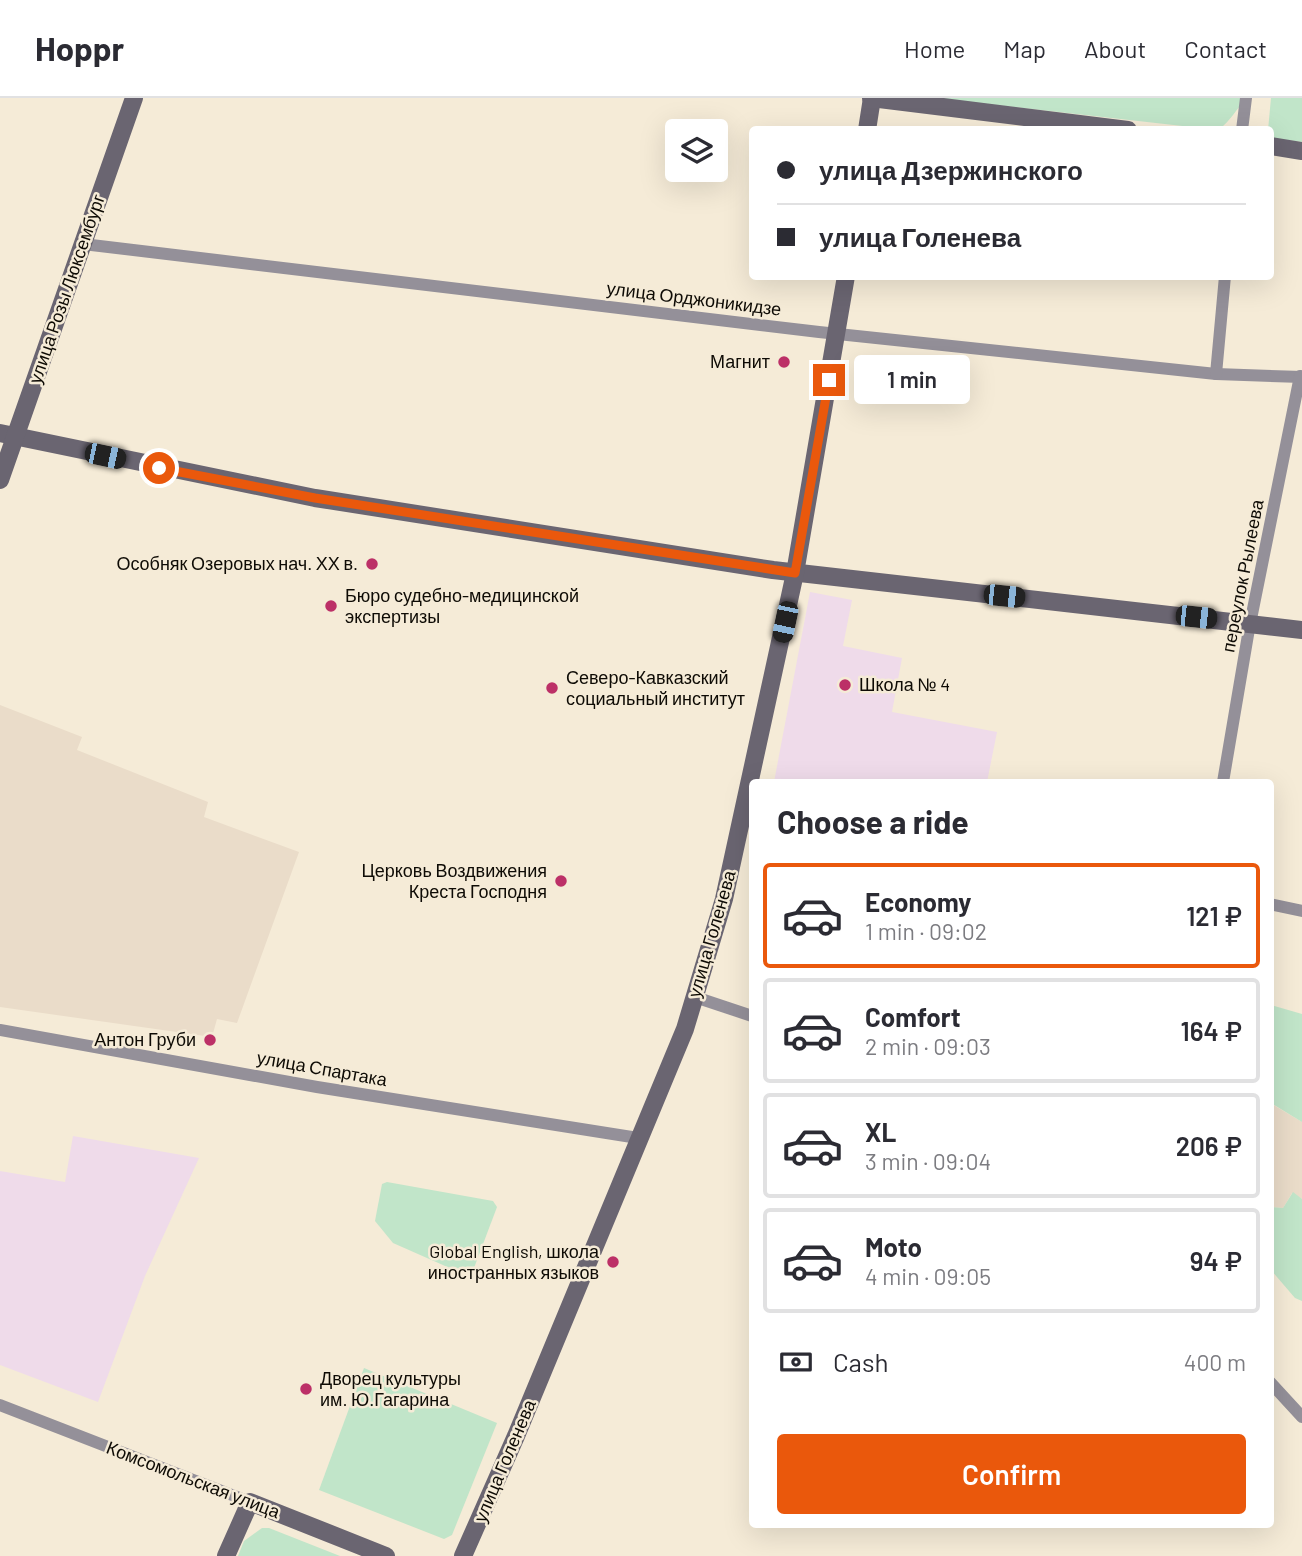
<!DOCTYPE html>
<meta charset="utf-8">
<style>
body{margin:0;font-family:Barlow,sans-serif;background:#f2f2f3;color:#2b2b33;height:100vh;display:flex;flex-direction:column;font-size:26px;white-space:nowrap}
*{box-sizing:border-box;margin:0}
p{font-size:23px;color:#7c7c81}
.icon{flex:none;width:38px;height:38px;fill:none;stroke:currentColor;stroke-width:2;stroke-linecap:round;stroke-linejoin:round}
.map{position:relative;flex:1;overflow:hidden}
.sheet{position:absolute;left:749px;top:681px;width:525px;height:749px;display:flex;flex-direction:column;background:#fff;border-radius:7px;box-shadow:0 7px 28px #0002}
.sheet>*{flex:none}
.hud{position:absolute;left:749px;top:28px;width:525px;height:154px;border-radius:7px;box-shadow:0 7px 28px #0002;display:grid;align-content:center;height:154px;padding:0 28px;background:#fff}
.controls{position:absolute;left:665px;top:21px;display:grid;gap:14px}
.controls a{display:grid;place-items:center;width:63px;height:63px;border-radius:7px;background:#fff;box-shadow:0 7px 28px #0002;font-size:35px}
.end{position:absolute;width:32px;height:32px;margin:-16px;border:9px solid #ea580c;background:#fff;box-shadow:0 0 0 4px #fff}
.from{border-radius:50%}
.bubble{position:absolute;height:49px;border-radius:7px;background:#fff;box-shadow:0 7px 28px #0002;font-size:23px;font-weight:600;line-height:49px;text-align:center}
.car{position:absolute;width:21px;height:42px;margin:-21px -10px;border-radius:9px;box-shadow:0 0 5px 2px #0007;background:linear-gradient(#222 24%,#8ab4d8 0 40%,#222 0 76%,#8ab4d8 0 86%,#222 0)}
.hud b{display:flex;align-items:center;gap:24px;height:66px;font-size:26px}
.hud b+b{border-top:2px solid #e1e1e2}
.hud i{width:18px;height:18px;background:#2b2b33}
ul{padding:0;list-style:none}
li{display:flex;align-items:center;gap:21px;height:105px;margin:0 14px 10px;padding:0 14px;border:4px solid #e1e1e2;border-radius:7px}
li div{flex:1}
li b{display:block;font-size:26px}
li em{font-style:normal;font-weight:600}
li.current{border-color:#ea580c}
li>.icon{width:63px;height:63px;stroke-width:1.5}
h2{padding:0 28px;font-size:32px;line-height:84px}
.pay{display:flex;align-items:center;gap:18px;height:77px;padding:0 28px;font-size:26px}
.pay p{margin-inline-start:auto}
.button{display:flex;gap:14px;margin-top:auto;padding:14px 28px}
.button a{flex:1;height:80px;border-radius:7px;background:#ea580c;color:#fff;font-size:28px;font-weight:600;line-height:80px;text-align:center}
header{display:flex;align-items:center;gap:42px;box-sizing:border-box;height:98px;padding:0 35px;background:#fff;border-bottom:2px solid #e1e1e2}
header strong{font-size:33px}
nav{display:flex;gap:38px;margin-inline-start:auto;font-size:24px}
.map>svg:first-child{display:block}
.industrial{fill:#eadcc9}
.education{fill:#efdbea}
.green{fill:#c1e5c9}
.lines{fill:none;stroke-linecap:round;stroke-linejoin:round}
.street{stroke:#949099;stroke-width:12}
.secondary{stroke:#6a6571;stroke-width:18}
.route{stroke:#ea580c;stroke-width:9}
.poi-dot{fill:#bc3067;stroke:#f5ebd7;stroke-width:2.5}
.labels{text-anchor:middle;stroke-width:5;stroke-linejoin:round;paint-order:stroke}
.street-label{font-size:18px;fill:#0e0b05;stroke:#f5ebd7}
.poi-label{font-size:18px;fill:#0e0b05;stroke:#f5ebd7;text-anchor:end}
</style>
<header>
<strong>Hoppr</strong>
<nav><a>Home</a><a>Map</a><a>About</a><a>Contact</a></nav>
</header>
<div class="map">
<svg width="1302" height="1458" viewBox="0 0 1302 1458">
<rect width="100%" height="100%" fill="#f5ebd7"/>
<!-- industrial -->
<g class="industrial">
<path d="M0,607L82,639L77,652L208,704L204,719L299,754L237,925L217,921L212,939L0,909Z"/>
<path d="M1270,1005L1302,1024V1101L1292,1095L1283,1110L1271,1109Z"/>
</g>
<!-- education -->
<g class="education">
<path d="M810,494L852,502L843,548L902,560L892,614L997,634L987,684H774Z"/>
<path d="M73,1038L199,1060L145,1178L98,1304L0,1267V1073L65,1084Z"/>
</g>
<!-- green -->
<g class="green">
<path d="M933,0H1247C1236,11 1231,23 1218,32Z"/>
<path d="M1271,0H1302V44L1271,40L1270,32H1268Z"/>
<path d="M1271,907L1302,916V1024L1271,1005Z"/>
<path d="M387,1084L493,1103L497,1109L474,1170L461,1175L393,1145L375,1123L382,1086Z"/>
<path d="M1293,1094L1302,1101V1203L1295,1200L1271,1172V1109L1283,1110Z"/>
<path d="M364,1270L497,1325L452,1437L444,1441L319,1392Z"/>
<path d="M262,1430H269L340,1458H238L244,1443Z"/>
</g>
<g class="lines">
<!-- street -->
<g class="street">
<path d="M1242,32L1246,0"/>
<path d="M83,146L819,234L1216,276L1302,279"/>
<path d="M1216,276L1225,178"/>
<path d="M1223,684L1249,531L1300,278"/>
<path d="M1270,806L1302,813"/>
<path d="M695,899L752,918"/>
<path d="M0,932L317,989L638,1040"/>
<path d="M1270,1284L1302,1319"/>
<path d="M0,1307L250,1404"/>
</g>
<!-- secondary -->
<g class="secondary">
<path d="M871,0L1128,32"/>
<path d="M867,32L872,0"/>
<path d="M1270,48L1302,53"/>
<path d="M0,335L315,400L773,472L1302,532"/>
<path d="M0,382L134,0"/>
<path d="M226,1458L250,1404L386,1458"/>
<path d="M463,1458L516,1338L685,931L724,801L795,475L846,178"/>
</g>
</g>
<g class="lines">
<!-- route -->
<path class="route" d="M159,370L315,400L795,475L829,282"/>
</g>
<!-- markers -->
<g class="poi-dot">
<circle cx="784" cy="264" r="7"/>
<circle cx="372" cy="466" r="7"/>
<circle cx="331" cy="508" r="7"/>
<circle cx="845" cy="587" r="7"/>
<circle cx="552" cy="590" r="7"/>
<circle cx="561" cy="783" r="7"/>
<circle cx="210" cy="942" r="7"/>
<circle cx="613" cy="1164" r="7"/>
<circle cx="306" cy="1291" r="7"/>
</g>
<g class="labels">
<!-- street labels -->
<g class="street-label">
<text transform="translate(67 191) rotate(-71)" y="6">улица Розы Люксембург</text>
<text transform="translate(694 201) rotate(7)" y="6">улица Орджоникидзе</text>
<text transform="translate(1243 478) rotate(-79)" y="6">переулок Рылеева</text>
<text transform="translate(712 836) rotate(-74)" y="6">улица Голенева</text>
<text transform="translate(322 971) rotate(10)" y="6">улица Спартака</text>
<text transform="translate(505 1363) rotate(-67)" y="6">улица Голенева</text>
<text transform="translate(193 1382) rotate(21)" y="6">Комсомольская улица</text>
</g>
<!-- poi labels -->
<g class="poi-label">
<text x="770" y="270">Магнит</text>
<text x="358" y="472">Особняк Озеровых нач. ХХ в.</text>
<text x="345" y="504" text-anchor="start">Бюро судебно-медицинской<tspan x="345" dy="21">экспертизы</tspan></text>
<text x="566" y="586" text-anchor="start">Северо-Кавказский<tspan x="566" dy="21">социальный институт</tspan></text>
<text x="859" y="593" text-anchor="start">Школа № 4</text>
<text x="547" y="779">Церковь Воздвижения<tspan x="547" dy="21">Креста Господня</tspan></text>
<text x="196" y="948">Антон Груби</text>
<text x="599" y="1160">Global English, школа<tspan x="599" dy="21">иностранных языков</tspan></text>
<text x="320" y="1287" text-anchor="start">Дворец культуры<tspan x="320" dy="21">им. Ю.Гагарина</tspan></text>
</g>
</g>
</svg>
<div class="controls">
<a><svg class="icon" aria-label="layers" viewBox="0 0 24 24"><path d="M12 4l9 5-9 5-9-5zM3 14l9 5 9-5"/></svg></a>
</div>
<i class="end from" style="left:159px;top:370px"></i>
<i class="end" style="left:829px;top:282px"></i>
<div class="bubble" style="left:854px;top:257px;width:116px">1 min</div>
<i class="car" style="left:105px;top:358px;rotate:102deg"></i>
<i class="car" style="left:1004px;top:498px;rotate:96deg"></i>
<i class="car" style="left:1196px;top:519px;rotate:96deg"></i>
<i class="car" style="left:785px;top:524px;rotate:192deg"></i>
<div class="hud">
<b><i class="from"></i>улица Дзержинского</b>
<b><i></i>улица Голенева</b>
</div>
<section class="sheet">
<h2>Choose a ride</h2>
<ul>
<li class="current"><svg class="icon" aria-label="car" viewBox="0 0 24 24"><path d="M5 17H2v-5l4-1 3-4h7l3 4 3 1v5h-3M9 17h6M6 11h13"/><circle cx="7" cy="17" r="2"/><circle cx="17" cy="17" r="2"/></svg><div><b>Economy</b><p>1 min · 09:02</p></div><em>121 ₽</em></li>
<li><svg class="icon" aria-label="car" viewBox="0 0 24 24"><path d="M5 17H2v-5l4-1 3-4h7l3 4 3 1v5h-3M9 17h6M6 11h13"/><circle cx="7" cy="17" r="2"/><circle cx="17" cy="17" r="2"/></svg><div><b>Comfort</b><p>2 min · 09:03</p></div><em>164 ₽</em></li>
<li><svg class="icon" aria-label="car" viewBox="0 0 24 24"><path d="M5 17H2v-5l4-1 3-4h7l3 4 3 1v5h-3M9 17h6M6 11h13"/><circle cx="7" cy="17" r="2"/><circle cx="17" cy="17" r="2"/></svg><div><b>XL</b><p>3 min · 09:04</p></div><em>206 ₽</em></li>
<li><svg class="icon" aria-label="car" viewBox="0 0 24 24"><path d="M5 17H2v-5l4-1 3-4h7l3 4 3 1v5h-3M9 17h6M6 11h13"/><circle cx="7" cy="17" r="2"/><circle cx="17" cy="17" r="2"/></svg><div><b>Moto</b><p>4 min · 09:05</p></div><em>94 ₽</em></li>
</ul>
<div class="pay"><svg class="icon" aria-label="cash" viewBox="0 0 24 24"><path d="M3 7h18v10H3z"/><circle cx="12" cy="12" r="2"/></svg>Cash<p>400 m</p></div>
<div class="button"><a>Confirm</a></div>
</section>
</div>
